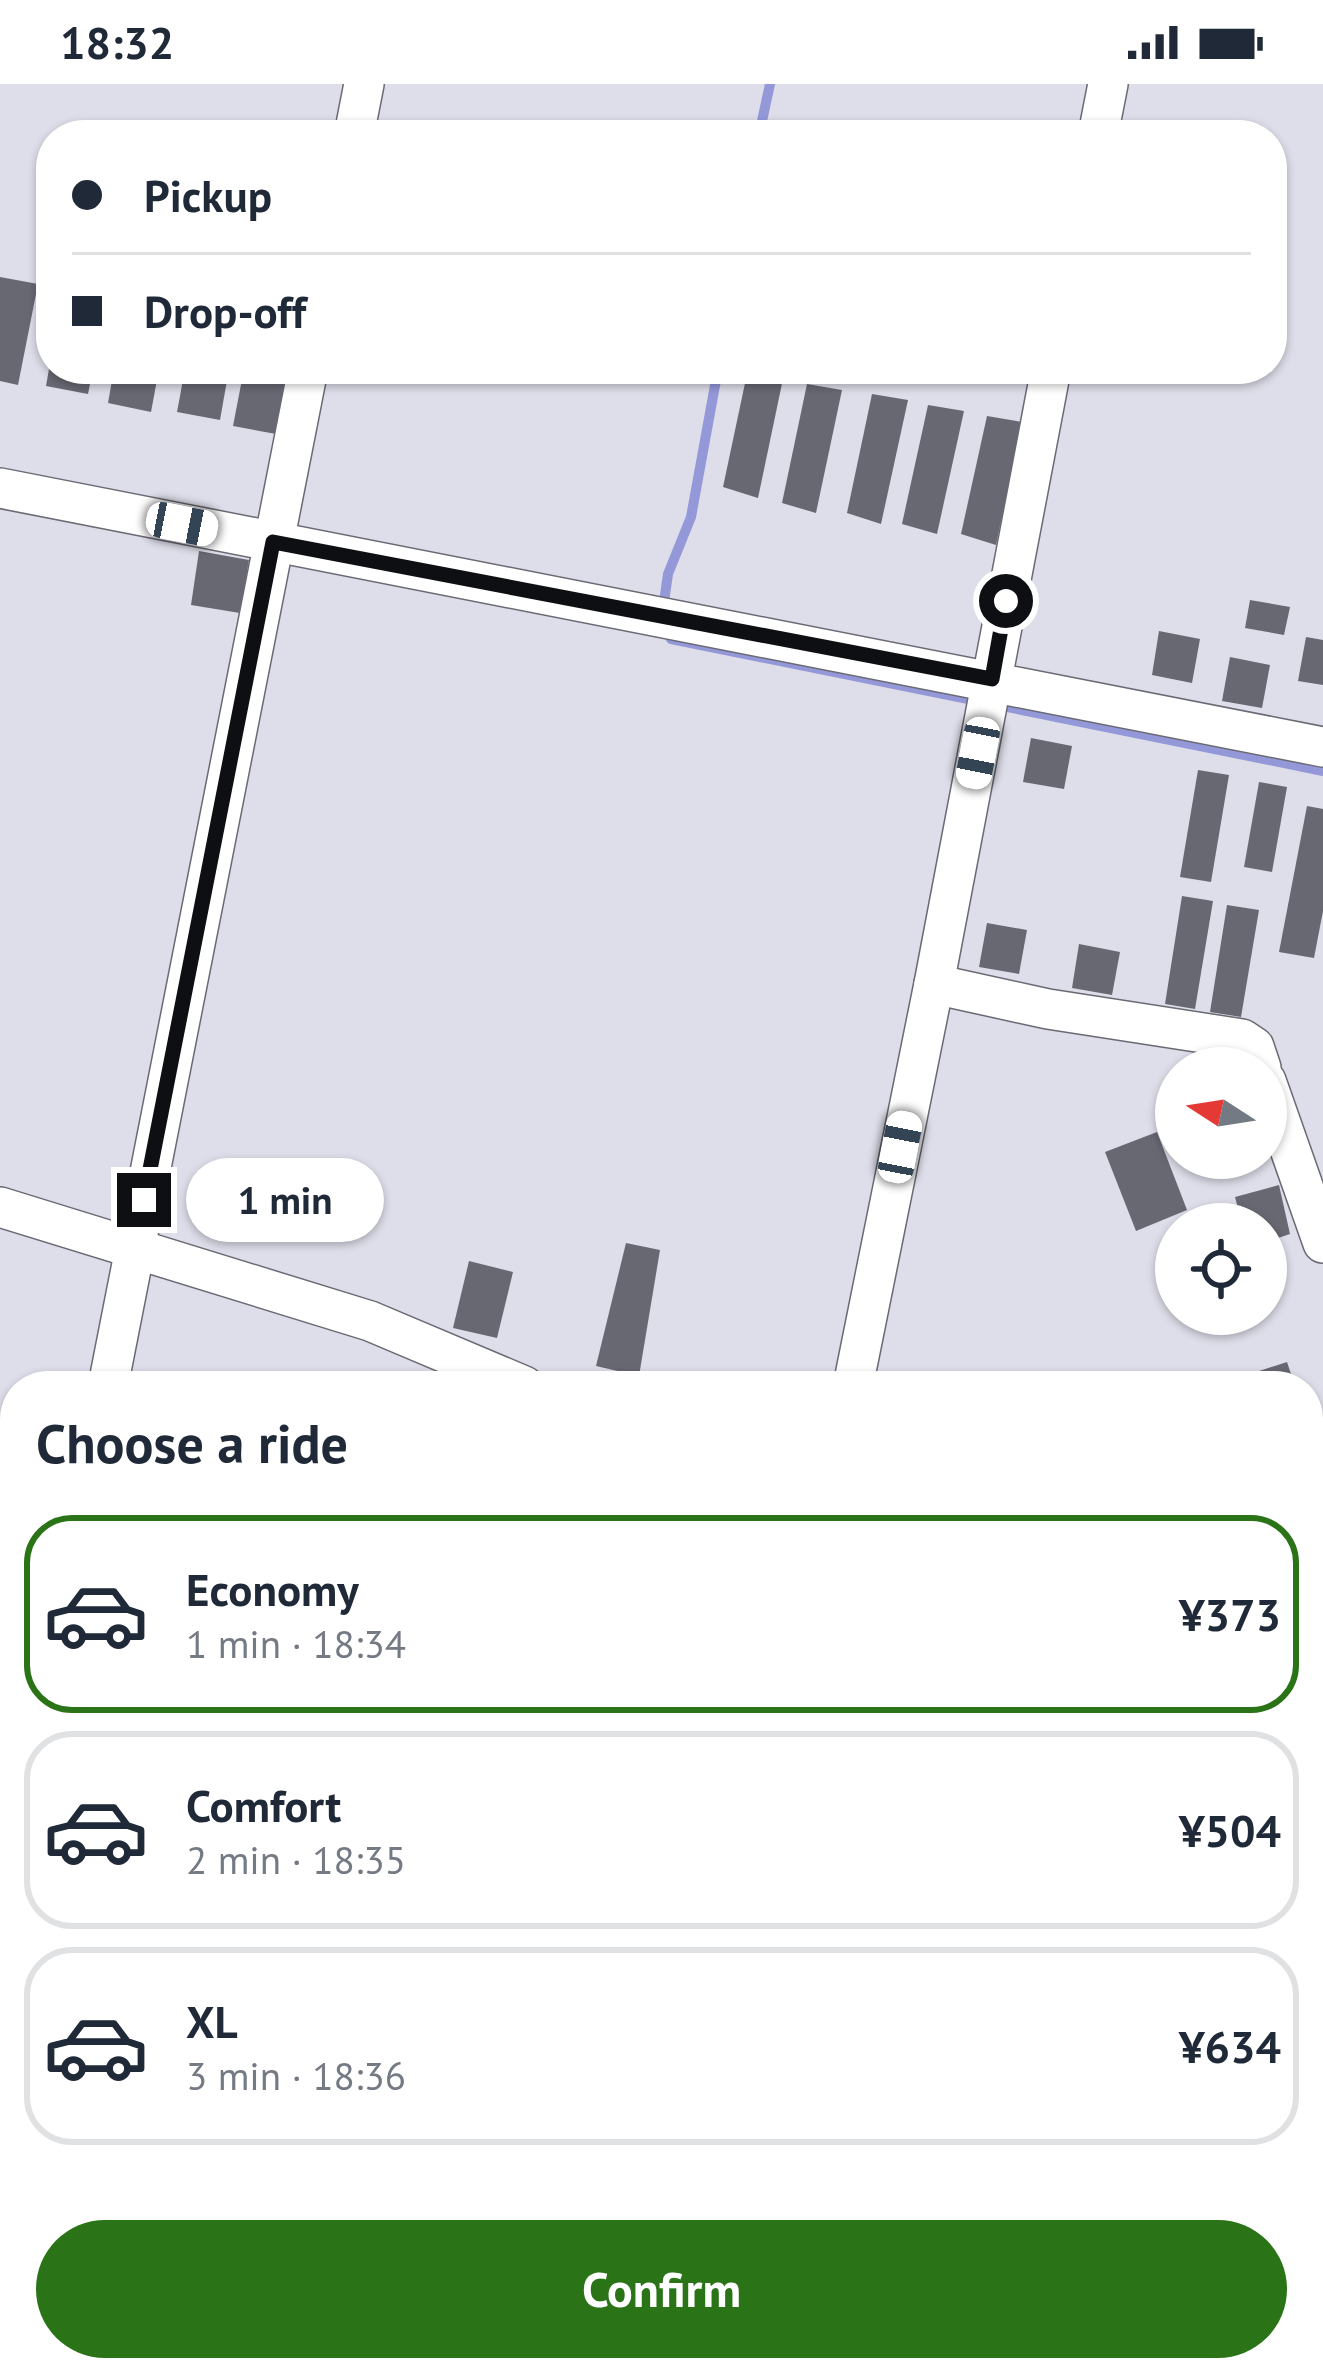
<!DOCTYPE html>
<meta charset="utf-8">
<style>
body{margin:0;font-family:"PT Sans",sans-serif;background:#f2f2f3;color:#1f2937;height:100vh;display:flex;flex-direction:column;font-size:45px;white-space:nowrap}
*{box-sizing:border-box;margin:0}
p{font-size:39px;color:#747a83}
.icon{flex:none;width:66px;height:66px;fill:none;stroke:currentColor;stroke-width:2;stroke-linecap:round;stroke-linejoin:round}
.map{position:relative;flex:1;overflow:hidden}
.sheet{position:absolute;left:0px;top:1287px;width:1323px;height:1011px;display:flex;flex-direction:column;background:#fff;border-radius:48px 48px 0 0;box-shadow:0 3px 9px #0004}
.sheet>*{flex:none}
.hud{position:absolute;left:36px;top:36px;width:1251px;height:264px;border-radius:48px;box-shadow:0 3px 9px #0004;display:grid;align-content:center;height:264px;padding:0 36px;background:#fff}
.needle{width:78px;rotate:282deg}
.controls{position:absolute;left:1155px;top:963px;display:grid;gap:24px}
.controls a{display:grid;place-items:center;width:132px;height:132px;border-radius:50%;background:#fff;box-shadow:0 3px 9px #0004;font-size:60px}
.end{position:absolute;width:54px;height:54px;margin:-27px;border:15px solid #0e0f13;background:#fff;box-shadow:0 0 0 6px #fff}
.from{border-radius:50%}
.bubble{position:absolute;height:84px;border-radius:42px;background:#fff;box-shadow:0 3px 9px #0004;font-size:39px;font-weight:700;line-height:84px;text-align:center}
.car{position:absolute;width:36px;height:72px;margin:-36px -18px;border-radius:15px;box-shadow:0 0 9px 3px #0007;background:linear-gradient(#fff 24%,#345 0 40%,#fff 0 76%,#345 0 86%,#fff 0)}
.hud b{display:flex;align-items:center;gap:42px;height:114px;font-size:45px}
.hud b+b{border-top:3px solid #e0e1e3}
.hud i{width:30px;height:30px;background:#1f2937}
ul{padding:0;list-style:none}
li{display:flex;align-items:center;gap:36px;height:198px;margin:0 24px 18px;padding:0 12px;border:6px solid #e0e1e3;border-radius:48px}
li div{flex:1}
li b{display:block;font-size:45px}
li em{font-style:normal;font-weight:700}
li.active{border-color:#2a7316}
li>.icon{width:108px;height:108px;stroke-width:1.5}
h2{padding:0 36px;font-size:54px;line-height:144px}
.button{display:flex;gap:24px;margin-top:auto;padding:24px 36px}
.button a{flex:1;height:138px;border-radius:72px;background:#2a7316;color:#fff;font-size:48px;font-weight:700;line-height:138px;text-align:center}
.status{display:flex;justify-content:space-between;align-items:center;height:84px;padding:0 60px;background:#fff;direction:ltr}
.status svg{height:33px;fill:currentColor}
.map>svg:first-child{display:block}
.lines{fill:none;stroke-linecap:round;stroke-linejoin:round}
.stream{stroke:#9498d9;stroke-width:10}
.building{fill:#676872}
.street-casing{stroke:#696a74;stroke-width:42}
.street{stroke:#fff;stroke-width:39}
.route{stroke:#0e0f13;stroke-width:15}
</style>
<div class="status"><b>18:32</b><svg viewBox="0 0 49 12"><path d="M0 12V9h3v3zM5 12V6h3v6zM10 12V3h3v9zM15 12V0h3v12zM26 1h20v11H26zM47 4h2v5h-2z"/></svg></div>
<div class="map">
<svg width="1323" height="2296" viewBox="0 0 1323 2296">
<rect width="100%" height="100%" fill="#dddee9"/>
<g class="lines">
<!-- stream -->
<g class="stream">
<path d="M759,51L770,0"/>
<path d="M664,518L668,490L691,433L718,285"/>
<path d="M671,555L1323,687"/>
</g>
</g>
<!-- building -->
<g class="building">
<path d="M0,193L38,200L18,301L0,297Z"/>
<path d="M49,285H93L88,310L46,302Z"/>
<path d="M114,285H159L151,328L108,319Z"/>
<path d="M185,285H229L220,336L177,328Z"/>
<path d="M244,285H288L276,350L233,342Z"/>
<path d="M748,285L784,290L758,414L723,403Z"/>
<path d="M807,300L842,306L816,429L782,419Z"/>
<path d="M872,310L908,316L881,440L847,429Z"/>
<path d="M928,321L964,327L937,450L902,440Z"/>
<path d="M987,332L1022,338L996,461L961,450Z"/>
<path d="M199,467L249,476L240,529L191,521Z"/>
<path d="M1250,516L1290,523L1284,551L1245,544Z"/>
<path d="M1159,547L1200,555L1192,599L1152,591Z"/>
<path d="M1306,553L1323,556V601L1298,597Z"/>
<path d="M1230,573L1270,581L1262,624L1222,617Z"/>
<path d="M1031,654L1072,662L1064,705L1023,698Z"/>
<path d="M1198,686L1229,691L1211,798L1180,793Z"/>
<path d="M1259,698L1287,703L1272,788L1244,783Z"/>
<path d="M1307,722L1323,725V827L1314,874L1279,868Z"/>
<path d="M1182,812L1213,817L1195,925L1165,920Z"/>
<path d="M1227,821L1259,826L1241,933L1210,928Z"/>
<path d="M987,839L1027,846L1019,890L979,883Z"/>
<path d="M1079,860L1120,868L1112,911L1072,904Z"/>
<path d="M1157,1048L1187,1126L1136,1147L1105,1068Z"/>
<path d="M1279,1101L1290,1150L1266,1158V1140H1242L1235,1113Z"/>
<path d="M626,1159L660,1166L639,1292L596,1282Z"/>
<path d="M469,1177L513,1188L497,1254L453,1244Z"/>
<path d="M1287,1278L1295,1302H1253L1250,1290Z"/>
<path d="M1241,1291L1244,1302H1201V1300Z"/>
<path d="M0,1416L15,1426V1458L0,1485Z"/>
<path d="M1323,1436V1508L1308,1513V1442Z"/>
<path d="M1318,1584L1322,1620L1308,1622V1585Z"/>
<path d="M1323,1667V1693L1309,1695L1308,1668Z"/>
<path d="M1308,1916L1323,1919V1947L1308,1944Z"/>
<path d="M1315,1982L1323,1984V2011L1310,2009Z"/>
<path d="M12,2088L15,2091V2149L0,2134V2099Z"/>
<path d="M1323,2116V2177H1308V2117Z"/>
<path d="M15,2189V2244L0,2228V2203Z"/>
<path d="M576,2283H632L622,2296H585L573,2286Z"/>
</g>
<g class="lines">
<!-- street casing -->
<g class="street-casing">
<g id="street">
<path d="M354,51L364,0"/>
<path d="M1098,51L1108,0"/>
<path d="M0,404L1323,663"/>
<path d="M934,900L1048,925L1242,955L1254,963L1261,984"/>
<path d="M1266,997L1323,1159"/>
<path d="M0,1123L370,1237L524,1302"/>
<path d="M108,1302L308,285"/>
<path d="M853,1302L934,900L1051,285"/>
<path d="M0,1357L15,1375"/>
<path d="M1308,1541L1323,1537"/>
<path d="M0,1864L15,1787"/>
<path d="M0,2046L15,2058"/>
<path d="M1308,2093L1323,2088"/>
<path d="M258,2283L271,2296"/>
<path d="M757,2283L778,2296"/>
<path d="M980,2283L987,2296"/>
<path d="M1193,2283L1199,2296"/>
<path d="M503,2296L512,2283"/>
</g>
</g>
<!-- street -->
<use href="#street" class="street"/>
</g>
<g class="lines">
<!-- route -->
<path class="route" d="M144,1116L273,458L992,595L1006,517"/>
</g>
</svg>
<div class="controls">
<a><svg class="needle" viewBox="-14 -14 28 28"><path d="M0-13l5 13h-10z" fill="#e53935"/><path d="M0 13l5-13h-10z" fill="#747a83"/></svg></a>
<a><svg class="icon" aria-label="locate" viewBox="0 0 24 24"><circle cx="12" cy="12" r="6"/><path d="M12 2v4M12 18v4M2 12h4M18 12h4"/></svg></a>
</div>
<i class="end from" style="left:1006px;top:517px"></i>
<i class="end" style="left:144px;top:1116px"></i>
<div class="bubble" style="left:186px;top:1074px;width:198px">1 min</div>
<i class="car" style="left:182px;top:440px;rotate:101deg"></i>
<i class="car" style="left:978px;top:669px;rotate:191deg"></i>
<i class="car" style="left:900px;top:1063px;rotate:11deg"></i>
<div class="hud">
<b><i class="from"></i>Pickup</b>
<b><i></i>Drop-off</b>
</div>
<section class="sheet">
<h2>Choose a ride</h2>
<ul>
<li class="active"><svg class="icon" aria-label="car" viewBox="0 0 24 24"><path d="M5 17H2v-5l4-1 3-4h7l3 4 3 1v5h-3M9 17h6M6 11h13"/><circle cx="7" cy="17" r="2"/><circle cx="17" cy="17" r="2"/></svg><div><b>Economy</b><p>1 min · 18:34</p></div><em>¥373</em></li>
<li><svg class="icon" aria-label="car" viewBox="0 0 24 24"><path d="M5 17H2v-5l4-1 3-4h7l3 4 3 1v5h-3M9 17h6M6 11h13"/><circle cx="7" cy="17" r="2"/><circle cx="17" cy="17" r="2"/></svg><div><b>Comfort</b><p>2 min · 18:35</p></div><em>¥504</em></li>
<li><svg class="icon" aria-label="car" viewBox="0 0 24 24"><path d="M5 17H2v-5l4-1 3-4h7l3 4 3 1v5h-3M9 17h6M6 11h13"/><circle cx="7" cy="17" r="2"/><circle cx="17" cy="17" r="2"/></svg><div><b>XL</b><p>3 min · 18:36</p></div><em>¥634</em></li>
</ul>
<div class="button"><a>Confirm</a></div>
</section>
</div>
